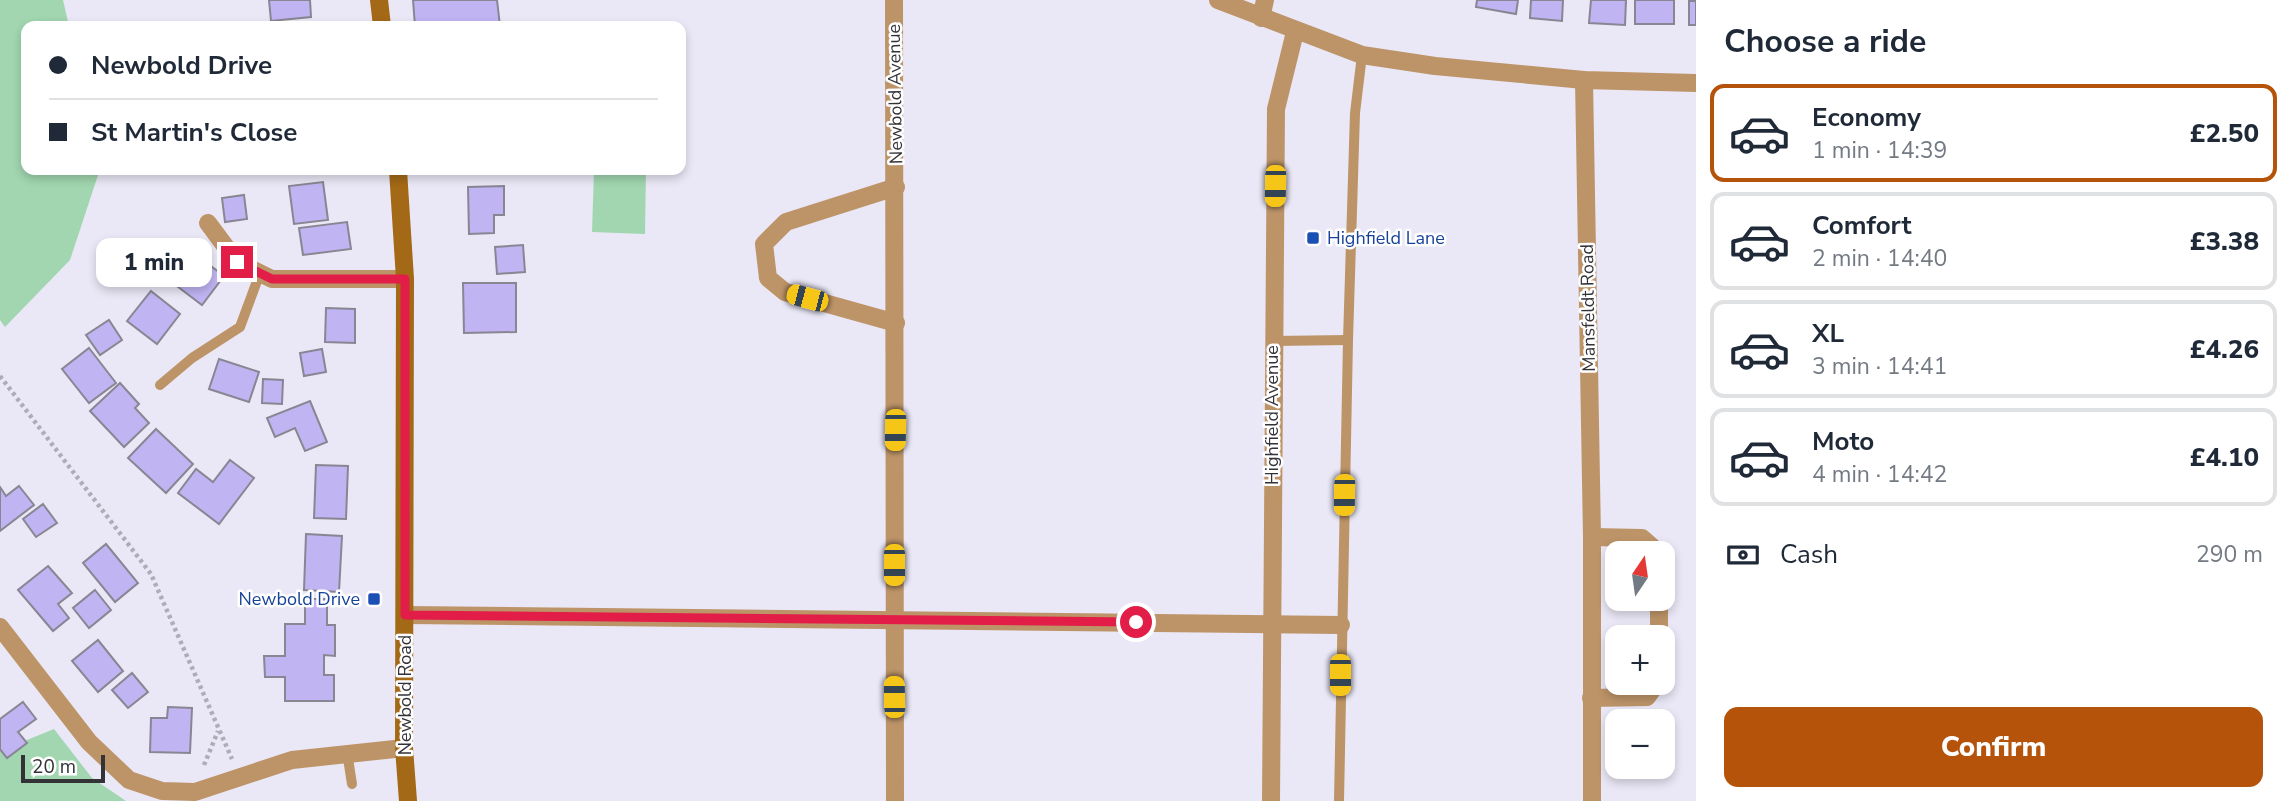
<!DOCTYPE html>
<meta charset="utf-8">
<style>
body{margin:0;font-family:"Nunito Sans",sans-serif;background:#f6f6f7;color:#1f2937;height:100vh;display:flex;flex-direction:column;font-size:26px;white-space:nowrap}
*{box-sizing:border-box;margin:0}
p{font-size:23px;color:#747a83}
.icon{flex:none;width:38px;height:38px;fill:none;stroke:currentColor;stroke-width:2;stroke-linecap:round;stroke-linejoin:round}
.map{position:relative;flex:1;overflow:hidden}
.drawer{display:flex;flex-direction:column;background:#fff;width:595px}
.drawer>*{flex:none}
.top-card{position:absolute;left:21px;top:21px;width:665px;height:154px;border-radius:14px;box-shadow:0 4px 10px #0003;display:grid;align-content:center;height:154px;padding:0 28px;background:#fff}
.needle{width:46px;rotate:13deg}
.buttons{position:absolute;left:1605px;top:541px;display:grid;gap:14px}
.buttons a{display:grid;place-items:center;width:70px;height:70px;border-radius:14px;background:#fff;box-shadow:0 4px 10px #0003;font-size:35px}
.scale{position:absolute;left:21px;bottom:18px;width:84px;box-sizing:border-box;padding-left:7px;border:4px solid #333237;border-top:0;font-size:19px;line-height:24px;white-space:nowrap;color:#333237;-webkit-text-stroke:5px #fff;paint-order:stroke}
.end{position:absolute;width:32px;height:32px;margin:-16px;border:9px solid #e11d48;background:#fff;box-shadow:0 0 0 4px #fff}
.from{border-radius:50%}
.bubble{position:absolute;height:49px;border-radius:14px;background:#fff;box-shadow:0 4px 10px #0003;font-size:23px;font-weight:800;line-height:49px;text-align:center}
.car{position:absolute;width:21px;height:42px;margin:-21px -10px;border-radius:9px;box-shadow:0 0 5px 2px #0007;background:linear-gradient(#f5c518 24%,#345 0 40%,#f5c518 0 76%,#345 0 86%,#f5c518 0)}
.top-card b{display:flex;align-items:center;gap:24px;height:66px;font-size:26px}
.top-card b+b{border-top:2px solid #e0e1e3}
.top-card i{width:18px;height:18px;background:#1f2937}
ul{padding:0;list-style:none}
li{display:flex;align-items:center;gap:21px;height:98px;margin:0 14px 10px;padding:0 14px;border:4px solid #e0e1e3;border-radius:14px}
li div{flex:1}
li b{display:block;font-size:26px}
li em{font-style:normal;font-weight:800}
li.active{border-color:#b45309}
li>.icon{width:63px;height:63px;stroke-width:1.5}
h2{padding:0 28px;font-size:32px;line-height:84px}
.pay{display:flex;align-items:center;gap:18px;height:77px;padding:0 28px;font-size:26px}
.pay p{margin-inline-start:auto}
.button{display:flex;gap:14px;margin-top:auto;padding:14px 28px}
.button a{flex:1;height:80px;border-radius:14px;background:#b45309;color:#fff;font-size:28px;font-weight:800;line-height:80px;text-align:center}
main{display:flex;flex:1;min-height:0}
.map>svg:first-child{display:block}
.green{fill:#a1d6b0}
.building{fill:#c1b4f3;stroke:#898693;stroke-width:2}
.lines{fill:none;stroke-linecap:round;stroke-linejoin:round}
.path{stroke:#aeacb7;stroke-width:4.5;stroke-dasharray:3.5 3.5;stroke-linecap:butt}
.service{stroke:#bd9468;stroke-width:10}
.minor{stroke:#bd9468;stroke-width:18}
.tertiary{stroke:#bd9468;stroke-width:18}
.secondary{stroke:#a46917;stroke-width:18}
.route{stroke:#e11d48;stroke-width:9}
.transit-dot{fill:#1a4fb4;stroke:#fff;stroke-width:2.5}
.labels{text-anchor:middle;stroke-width:5;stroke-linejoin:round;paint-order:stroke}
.street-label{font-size:18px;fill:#333237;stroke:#fff}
.transit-label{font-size:18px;fill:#164399;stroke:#fff;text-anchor:start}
</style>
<main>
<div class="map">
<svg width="1696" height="801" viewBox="0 0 1696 801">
<rect width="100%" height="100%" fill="#eae8f6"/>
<!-- green -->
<g class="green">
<path d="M0,0H63L69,26H26V170L99,172L70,260L5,327L0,320Z"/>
<path d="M594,170H646L645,234L592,232Z"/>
<path d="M54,729L92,778L126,801H0V751Z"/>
</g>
<!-- building -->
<g class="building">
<path d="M269,0H310L311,17L271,21Z"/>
<path d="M413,0H497L500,26H415Z"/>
<path d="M1477,0H1518L1516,14L1476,7Z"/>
<path d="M1531,0H1563L1562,21L1530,18Z"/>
<path d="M1591,0H1626L1625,25L1589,23Z"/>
<rect x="1635" y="0" width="39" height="24"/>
<rect x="1689" y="1" width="7" height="24"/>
<path d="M323,182L328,220L294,224L289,186Z"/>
<path d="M504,186V215H494V233L469,234L468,187Z"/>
<path d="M244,195L247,219L225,222L222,198Z"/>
<path d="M347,222L351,249L303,255L299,228Z"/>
<path d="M523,245L525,272L497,274L495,247Z"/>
<path d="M191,251L224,276L202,305L169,280Z"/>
<path d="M463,283H516V332L464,333Z"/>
<path d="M151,291L180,314L157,344L127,321Z"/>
<path d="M326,308L355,309V343L325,342Z"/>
<path d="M109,320L122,340L100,355L86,335Z"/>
<path d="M89,348L116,383L89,403L62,369Z"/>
<path d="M322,349L326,372L304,376L300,353Z"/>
<path d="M219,359L259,372L249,402L209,389Z"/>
<path d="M263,379L283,380L282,404L262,403Z"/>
<path d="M120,383L139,404L135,408L149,423L124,447L90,411Z"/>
<path d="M310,401L327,442L305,451L295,428L275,437L267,418Z"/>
<path d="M156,429L193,464L166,493L128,458Z"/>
<path d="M230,460L254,478L219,524L178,493L196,469L213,482Z"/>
<path d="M316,465L348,466L346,519L314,518Z"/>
<path d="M19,486L34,505L0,531V487L6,496Z"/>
<path d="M43,504L57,523L36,537L23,519Z"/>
<path d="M306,534L342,536L339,592L304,590Z"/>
<path d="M106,544L138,583L115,602L83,563Z"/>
<path d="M48,566L72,593L58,604L69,618L53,631L18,590Z"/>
<path d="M95,590L111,610L89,628L73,608Z"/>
<path d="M305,599H327V625H335V656L324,655V675H334V701H285V677H265L264,656H285V624H305Z"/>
<path d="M98,640L123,671L98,692L72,661Z"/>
<path d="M132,673L148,692L128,708L112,690Z"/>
<path d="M23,702L36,719L18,732L27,743L7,758L0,749V719Z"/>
<path d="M168,707L192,708L190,753L150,752L151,718H167Z"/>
</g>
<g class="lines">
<!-- path -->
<g class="path">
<path d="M0,376L151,574L232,759"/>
<path d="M204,765L218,731"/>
</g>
<!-- service -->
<g class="service">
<path d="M1273,341L1348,340"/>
<path d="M160,385L192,358L240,327L260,273"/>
<path d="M347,752L352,784"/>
<path d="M1339,801L1348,340L1355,113L1362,55"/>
</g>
<!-- minor -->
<g class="minor">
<path d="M894,0L895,801"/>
<path d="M1261,18L1265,0"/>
<path d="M1584,80L1592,537V801"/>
<path d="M208,223L237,262L272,279H405"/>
<path d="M896,323L785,292L768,278L764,244L786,222L896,187"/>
<path d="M1592,537L1642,538L1659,553"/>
<path d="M405,615L1341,625"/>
<path d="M0,627L89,742L129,780L162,791L195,792L292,760L404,748"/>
<path d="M1659,637V598"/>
<path d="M1591,698L1647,697L1658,682"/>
<path d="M1271,801L1276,109L1295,32"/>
</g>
<!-- tertiary -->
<path class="tertiary" d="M1218,0L1362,55L1435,66L1584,80L1696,83"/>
<!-- secondary -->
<g class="secondary">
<path d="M379,0L382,26"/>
<path d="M398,170L405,279L404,748L408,801"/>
</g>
</g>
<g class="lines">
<!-- route -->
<path class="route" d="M237,262L272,279H405V615L1136,622"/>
</g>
<!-- markers -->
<g class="transit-dot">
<rect x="1306" y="231" width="14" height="14" rx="3.5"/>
<rect x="367" y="592" width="14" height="14" rx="3.5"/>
</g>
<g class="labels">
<!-- street labels -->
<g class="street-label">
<text transform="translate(895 94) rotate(-91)" y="6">Newbold Avenue</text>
<text transform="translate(1588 308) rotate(-91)" y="6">Mansfeldt Road</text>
<text transform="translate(1272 415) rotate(-90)" y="6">Highfield Avenue</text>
<text transform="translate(405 695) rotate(-90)" y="6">Newbold Road</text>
</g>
<!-- transit labels -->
<g class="transit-label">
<text x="1327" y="244">Highfield Lane</text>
<text x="360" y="605" text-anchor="end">Newbold Drive</text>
</g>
</g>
</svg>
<div class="buttons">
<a><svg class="needle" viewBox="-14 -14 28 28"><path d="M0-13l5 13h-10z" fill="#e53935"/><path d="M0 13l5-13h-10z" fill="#747a83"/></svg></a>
<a>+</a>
<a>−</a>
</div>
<div class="scale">20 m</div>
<i class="end from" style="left:1136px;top:622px"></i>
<i class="end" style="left:237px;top:262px"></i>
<div class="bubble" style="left:96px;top:238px;width:116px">1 min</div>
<i class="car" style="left:1275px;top:186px;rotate:181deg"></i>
<i class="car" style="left:807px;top:298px;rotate:285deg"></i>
<i class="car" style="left:895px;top:430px;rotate:181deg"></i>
<i class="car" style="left:1344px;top:495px;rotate:181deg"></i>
<i class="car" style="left:894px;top:565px;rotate:180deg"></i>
<i class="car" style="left:1340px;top:675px;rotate:180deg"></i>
<i class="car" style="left:894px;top:697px;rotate:359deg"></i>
<div class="top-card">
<b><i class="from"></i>Newbold Drive</b>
<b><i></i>St Martin's Close</b>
</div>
</div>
<section class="drawer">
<h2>Choose a ride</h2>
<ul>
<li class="active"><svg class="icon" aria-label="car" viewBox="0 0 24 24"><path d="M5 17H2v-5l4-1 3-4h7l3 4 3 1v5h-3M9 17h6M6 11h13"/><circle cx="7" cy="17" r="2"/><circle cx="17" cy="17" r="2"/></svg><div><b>Economy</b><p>1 min · 14:39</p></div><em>£2.50</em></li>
<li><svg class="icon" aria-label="car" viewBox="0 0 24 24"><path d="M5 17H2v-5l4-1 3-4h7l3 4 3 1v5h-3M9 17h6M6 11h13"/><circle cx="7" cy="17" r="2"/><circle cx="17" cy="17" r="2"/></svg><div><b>Comfort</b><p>2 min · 14:40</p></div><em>£3.38</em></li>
<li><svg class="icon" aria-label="car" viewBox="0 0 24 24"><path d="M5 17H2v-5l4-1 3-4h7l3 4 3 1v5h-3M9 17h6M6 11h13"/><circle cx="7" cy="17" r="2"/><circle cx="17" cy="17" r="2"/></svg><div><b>XL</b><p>3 min · 14:41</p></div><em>£4.26</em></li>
<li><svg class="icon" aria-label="car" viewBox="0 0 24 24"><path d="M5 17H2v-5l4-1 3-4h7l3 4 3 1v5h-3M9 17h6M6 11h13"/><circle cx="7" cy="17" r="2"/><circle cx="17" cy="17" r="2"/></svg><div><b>Moto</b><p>4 min · 14:42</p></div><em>£4.10</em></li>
</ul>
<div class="pay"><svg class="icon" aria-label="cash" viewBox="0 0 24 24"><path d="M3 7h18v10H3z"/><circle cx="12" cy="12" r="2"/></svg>Cash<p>290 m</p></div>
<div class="button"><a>Confirm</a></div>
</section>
</main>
